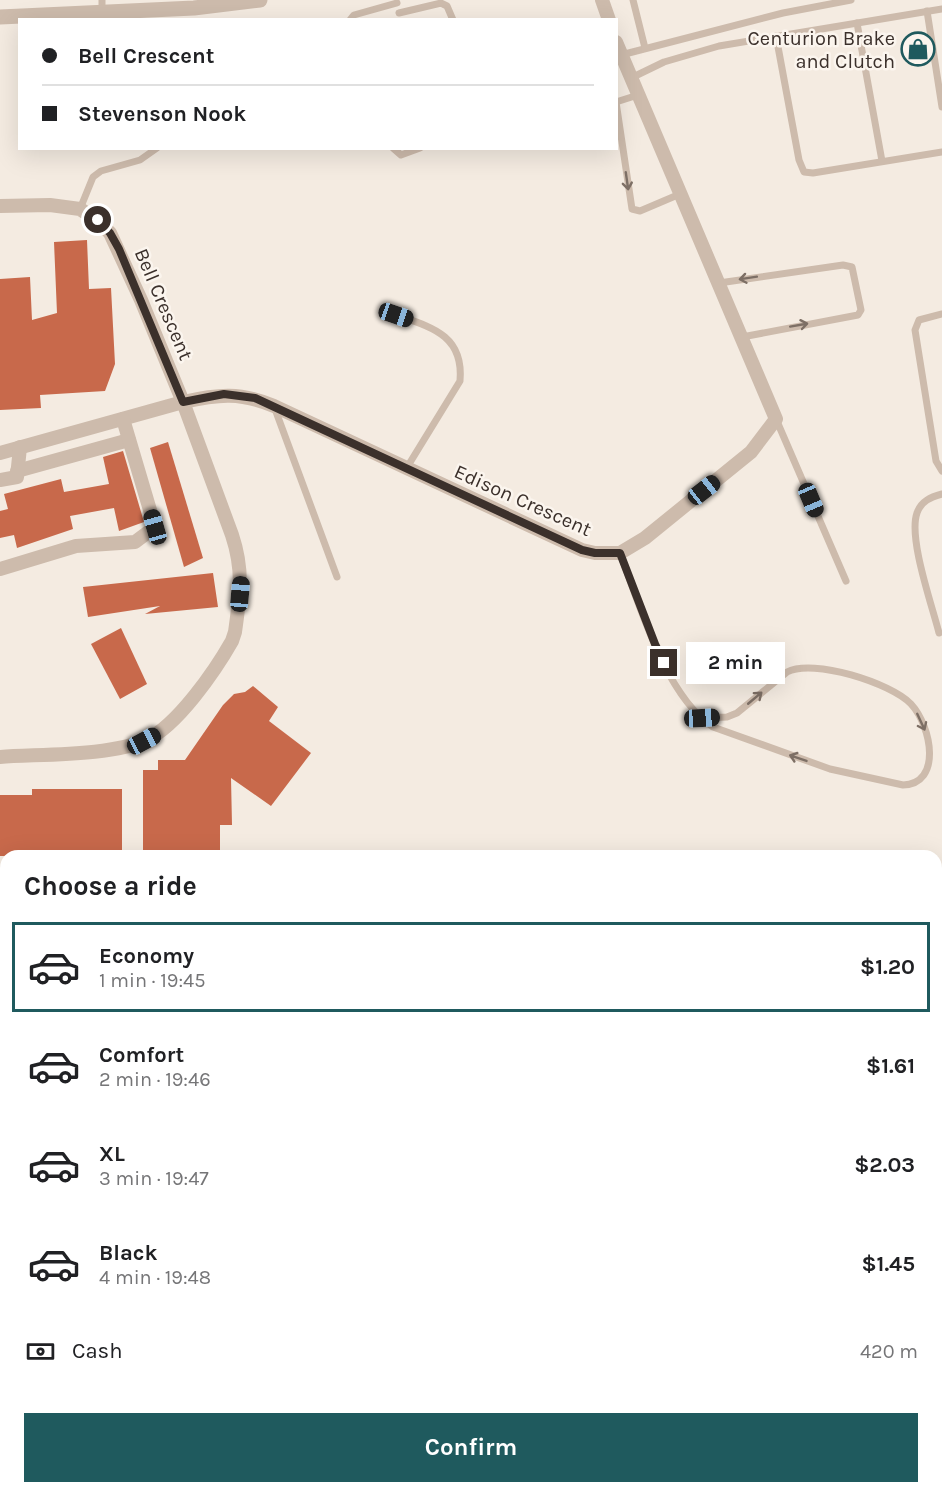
<!DOCTYPE html>
<meta charset="utf-8">
<style>
body{margin:0;font-family:Karla,sans-serif;background:#f6f6f6;color:#202124;height:100vh;display:flex;flex-direction:column;font-size:22px;white-space:nowrap}
*{box-sizing:border-box;margin:0}
p{font-size:20px;color:#757577}
.icon{flex:none;width:33px;height:33px;fill:none;stroke:currentColor;stroke-width:2;stroke-linecap:round;stroke-linejoin:round}
.map{position:relative;flex:1;overflow:hidden}
.side{position:absolute;left:0px;top:850px;width:942px;height:644px;display:flex;flex-direction:column;background:#fff;border-radius:18px 18px 0 0;box-shadow:0 6px 24px #0002}
.side>*{flex:none}
.guide{position:absolute;left:18px;top:18px;width:600px;height:132px;border-radius:0px;box-shadow:0 6px 24px #0002;display:grid;align-content:center;height:132px;padding:0 24px;background:#fff}
.end{position:absolute;width:27px;height:27px;margin:-14px;border:8px solid #3b302b;background:#fff;box-shadow:0 0 0 3px #fff}
.from{border-radius:50%}
.bubble{position:absolute;height:42px;border-radius:0px;background:#fff;box-shadow:0 6px 24px #0002;font-size:20px;font-weight:700;line-height:42px;text-align:center}
.car{position:absolute;width:18px;height:36px;margin:-18px -9px;border-radius:8px;box-shadow:0 0 4px 2px #0007;background:linear-gradient(#222 24%,#8ab4d8 0 40%,#222 0 76%,#8ab4d8 0 86%,#222 0)}
.guide b{display:flex;align-items:center;gap:21px;height:57px;font-size:22px}
.guide b+b{border-top:2px solid #e0e0e0}
.guide i{width:15px;height:15px;background:#202124}
ul{padding:0;list-style:none}
li{display:flex;align-items:center;gap:18px;height:90px;margin:0 12px 9px;padding:0 12px;border:3px solid transparent;border-radius:0px}
li div{flex:1}
li b{display:block;font-size:22px}
li em{font-style:normal;font-weight:700}
li.current{border-color:#1f5a5e}
li>.icon{width:54px;height:54px;stroke-width:1.5}
h2{padding:0 24px;font-size:27px;line-height:72px}
.pay{display:flex;align-items:center;gap:15px;height:66px;padding:0 24px;font-size:22px}
.pay p{margin-inline-start:auto}
.cta{display:flex;gap:12px;margin-top:auto;padding:12px 24px}
.cta a{flex:1;height:69px;border-radius:0px;background:#1f5a5e;color:#fff;font-size:24px;font-weight:700;line-height:69px;text-align:center}
.map>svg:first-child{display:block}
.green{fill:#b8c4a0}
.building{fill:#c8694b}
.lines{fill:none;stroke-linecap:round;stroke-linejoin:round}
.service{stroke:#cdbbac;stroke-width:7}
.minor{stroke:#cdbbac;stroke-width:14}
.tertiary{stroke:#cdbbac;stroke-width:15}
.motorway{stroke:#5c4a42;stroke-width:18}
.oneway{stroke:#7d6f65}
.route{stroke:#3b302b;stroke-width:8}
.labels{text-anchor:middle;stroke-width:5;stroke-linejoin:round;paint-order:stroke}
.poi-label{font-size:20px;fill:#3b302b;stroke:#fbf5ee;text-anchor:end}
.street-label{font-size:20px;fill:#3b302b;stroke:#fbf5ee}
</style>
<div class="map">
<svg width="942" height="1493" viewBox="0 0 942 1493">
<rect width="100%" height="100%" fill="#f4ebe1"/>
<!-- green -->
<path class="green" d="M936,998H942V1493H847L845,1488H936Z"/>
<!-- building -->
<g class="building">
<path d="M87,240L89,289L111,288L115,364L105,391L40,395L41,408L0,410V279L30,277L32,320L57,313L54,242Z"/>
<path d="M168,442L203,558L184,567L150,448Z"/>
<path d="M123,451L144,522L119,531L114,508L70,516L73,529L17,548L14,535L0,538V511L8,509L4,494L61,479L64,492L109,484L103,457Z"/>
<path d="M213,573L218,607L145,614L160,606L88,617L83,587Z"/>
<path d="M121,628L147,684L120,699L91,644Z"/>
<path d="M253,686L278,707L269,721L311,753L271,806L231,778L232,825H220V856H143V770H158V760H185L223,705L234,694L245,692Z"/>
<path d="M32,789H122V856H0V795H32Z"/>
</g>
<g class="lines">
<!-- service -->
<g class="service">
<path d="M633,0L645,48"/>
<path d="M927,11L942,107"/>
<path d="M102,13V0"/>
<path d="M399,13L441,3L447,6L453,20"/>
<path d="M350,20L354,15L397,3"/>
<path d="M857,23L882,161"/>
<path d="M776,36L799,160L804,172L813,173L942,152"/>
<path d="M621,55L783,13L851,0"/>
<path d="M631,78L664,62L719,46L942,9"/>
<path d="M616,102L632,209L640,211L680,194"/>
<path d="M616,102L638,95"/>
<path d="M393,148L401,155L420,148"/>
<path d="M80,209L93,177L101,171L140,160L157,148"/>
<path d="M719,283L843,265L852,267L861,310L858,315L742,337"/>
<path d="M942,314L919,320L915,330L936,461L942,471"/>
<path d="M396,315C431,327 464,335 460,381L406,469"/>
<path d="M275,409L337,577"/>
<path d="M776,419L846,581"/>
<path d="M620,553C640,606 665,695 713,727L830,769L903,785C942,784 932,727 911,704C891,683 813,658 787,672L737,713L727,717L702,718"/>
<path d="M939,633C932,605 908,538 917,513C921,501 931,497 942,494"/>
<path d="M0,882L6,883"/>
<path d="M936,1212L942,1209"/>
<path d="M936,1415L942,1412"/>
<path d="M886,1488L888,1493"/>
</g>
<!-- minor -->
<g class="minor">
<path d="M602,0L609,20"/>
<path d="M0,206L50,205L80,209L97,220L110,233L141,300L183,402L232,535C244,571 240,596 235,632L232,641C215,671 177,726 146,740C112,756 39,754 0,757"/>
<path d="M0,453L183,402C219,394 240,392 274,406L582,550L595,553H620L645,538L751,452L776,419L616,42"/>
<path d="M17,471L129,440"/>
<path d="M0,480L17,477L20,447"/>
<path d="M0,569L76,546L135,542L155,527L123,419"/>
<path d="M0,1122L6,1145"/>
<path d="M0,1271L6,1269"/>
<path d="M135,1488L138,1493"/>
<path d="M751,1488V1493"/>
<path d="M36,1493L42,1488"/>
</g>
<!-- tertiary -->
<path class="tertiary" d="M0,17L194,8L260,0"/>
<!-- motorway -->
<g class="motorway">
<path d="M936,931H942"/>
<path d="M0,936H6"/>
<path d="M936,974H942"/>
<path d="M0,980H6"/>
</g>
</g>
<!-- one-way arrows -->
<defs><path id="oneway-shaft" d="M-6 0H5M1.5-3L5.5 0L1.5 3" fill="none" stroke-width="1.6" stroke-linecap="round" stroke-linejoin="round" transform="scale(1.5)"/></defs>
<g class="oneway">
<use href="#oneway-shaft" transform="translate(627 181) rotate(82)"/>
<use href="#oneway-shaft" transform="translate(748 278) rotate(171)"/>
<use href="#oneway-shaft" transform="translate(799 325) rotate(-10)"/>
<use href="#oneway-shaft" transform="translate(755 698) rotate(-40)"/>
<use href="#oneway-shaft" transform="translate(921 722) rotate(65)"/>
<use href="#oneway-shaft" transform="translate(798 758) rotate(-161)"/>
</g>
<g class="lines">
<!-- route -->
<path class="route" d="M98,220L110,233L119,249L183,402L224,394L255,398L582,550L595,553H620L655,644L664,663"/>
</g>
<!-- icons -->
<defs>
<g id="shop-ring" transform="scale(1.725)"><circle r="9.5" fill="#fbf5ee" stroke="#1f5a5e" stroke-width="1.5"/><path d="M-5-2.5h2.3a2.7 3.5 0 0 1 5.4 0H5L5.5 6h-11ZM-1.5-2.5h3a1.5 2.3 0 0 0-3 0Z" fill="#1f5a5e"/></g>
</defs>
<g fill-rule="evenodd">
<use href="#shop-ring" x="918" y="49"/>
</g>
<g class="labels">
<!-- poi labels -->
<g class="poi-label">
<text x="895" y="45">Centurion Brake<tspan x="895" dy="23">and Clutch</tspan></text>
</g>
<!-- street labels -->
<g class="street-label">
<text transform="translate(164 304) rotate(67)" y="7">Bell Crescent</text>
<text transform="translate(523 500) rotate(24)" y="7">Edison Crescent</text>
</g>
</g>
</svg>
<i class="end from" style="left:98px;top:220px"></i>
<i class="end" style="left:664px;top:663px"></i>
<div class="bubble" style="left:686px;top:642px;width:99px">2 min</div>
<i class="car" style="left:396px;top:315px;rotate:109deg"></i>
<i class="car" style="left:704px;top:490px;rotate:52deg"></i>
<i class="car" style="left:811px;top:500px;rotate:157deg"></i>
<i class="car" style="left:155px;top:527px;rotate:344deg"></i>
<i class="car" style="left:240px;top:594px;rotate:5deg"></i>
<i class="car" style="left:702px;top:718px;rotate:87deg"></i>
<i class="car" style="left:144px;top:741px;rotate:62deg"></i>
<div class="guide">
<b><i class="from"></i>Bell Crescent</b>
<b><i></i>Stevenson Nook</b>
</div>
<section class="side">
<h2>Choose a ride</h2>
<ul>
<li class="current"><svg class="icon" aria-label="car" viewBox="0 0 24 24"><path d="M5 17H2v-5l4-1 3-4h7l3 4 3 1v5h-3M9 17h6M6 11h13"/><circle cx="7" cy="17" r="2"/><circle cx="17" cy="17" r="2"/></svg><div><b>Economy</b><p>1 min · 19:45</p></div><em>$1.20</em></li>
<li><svg class="icon" aria-label="car" viewBox="0 0 24 24"><path d="M5 17H2v-5l4-1 3-4h7l3 4 3 1v5h-3M9 17h6M6 11h13"/><circle cx="7" cy="17" r="2"/><circle cx="17" cy="17" r="2"/></svg><div><b>Comfort</b><p>2 min · 19:46</p></div><em>$1.61</em></li>
<li><svg class="icon" aria-label="car" viewBox="0 0 24 24"><path d="M5 17H2v-5l4-1 3-4h7l3 4 3 1v5h-3M9 17h6M6 11h13"/><circle cx="7" cy="17" r="2"/><circle cx="17" cy="17" r="2"/></svg><div><b>XL</b><p>3 min · 19:47</p></div><em>$2.03</em></li>
<li><svg class="icon" aria-label="car" viewBox="0 0 24 24"><path d="M5 17H2v-5l4-1 3-4h7l3 4 3 1v5h-3M9 17h6M6 11h13"/><circle cx="7" cy="17" r="2"/><circle cx="17" cy="17" r="2"/></svg><div><b>Black</b><p>4 min · 19:48</p></div><em>$1.45</em></li>
</ul>
<div class="pay"><svg class="icon" aria-label="cash" viewBox="0 0 24 24"><path d="M3 7h18v10H3z"/><circle cx="12" cy="12" r="2"/></svg>Cash<p>420 m</p></div>
<div class="cta"><a>Confirm</a></div>
</section>
</div>
